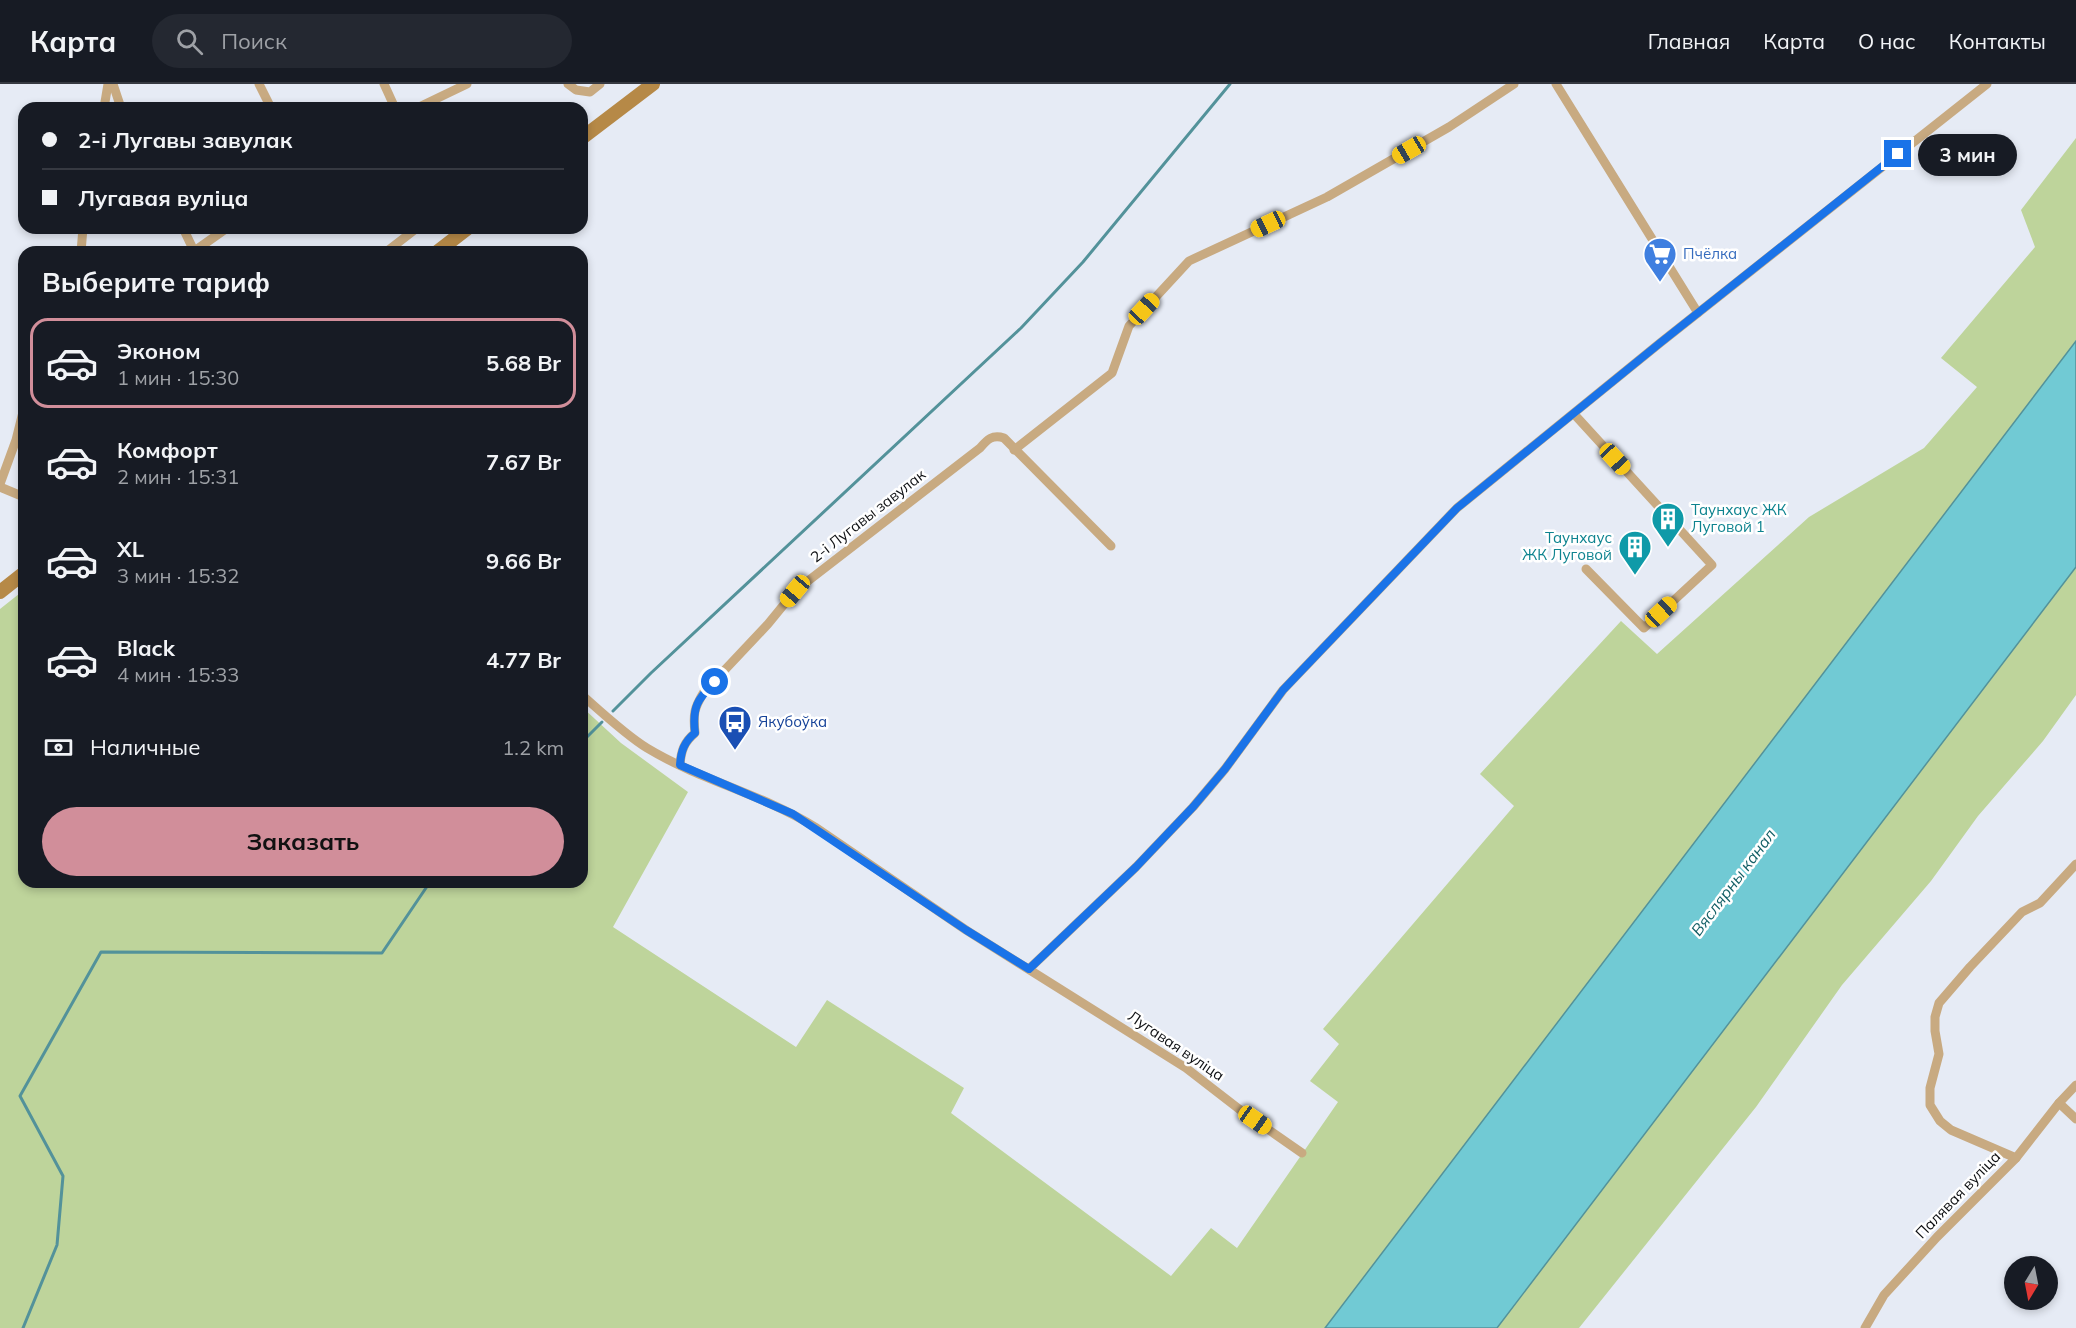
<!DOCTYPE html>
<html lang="ru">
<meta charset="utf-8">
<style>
body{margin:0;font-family:Mulish,sans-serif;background:#242831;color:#f1f3f6;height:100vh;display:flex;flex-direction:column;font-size:22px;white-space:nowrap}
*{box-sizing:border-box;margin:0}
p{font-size:20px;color:#9ea1a6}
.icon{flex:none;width:33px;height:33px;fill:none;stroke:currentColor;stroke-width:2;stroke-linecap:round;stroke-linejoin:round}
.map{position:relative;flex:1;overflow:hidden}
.drawer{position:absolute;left:18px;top:162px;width:570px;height:642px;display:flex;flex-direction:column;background:#171b24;border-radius:18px;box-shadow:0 3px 9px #0003}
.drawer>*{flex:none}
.guide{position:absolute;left:18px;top:18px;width:570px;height:132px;border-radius:18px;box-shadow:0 3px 9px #0003;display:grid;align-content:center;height:132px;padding:0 24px;background:#171b24}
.needle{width:39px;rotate:190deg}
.controls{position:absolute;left:2004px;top:1172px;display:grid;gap:12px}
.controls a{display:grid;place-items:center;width:54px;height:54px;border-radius:50%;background:#171b24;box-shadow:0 3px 9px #0003;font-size:30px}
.end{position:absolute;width:27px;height:27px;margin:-14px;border:8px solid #1a73e8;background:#fff;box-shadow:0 0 0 3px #fff}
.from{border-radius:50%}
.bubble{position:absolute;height:42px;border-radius:21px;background:#171b24;box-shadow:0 3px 9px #0003;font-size:20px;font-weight:700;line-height:42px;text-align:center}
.car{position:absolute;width:18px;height:36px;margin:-18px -9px;border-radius:8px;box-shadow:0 0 4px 2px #0007;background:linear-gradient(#f5c518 24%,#345 0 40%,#f5c518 0 76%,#345 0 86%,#f5c518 0)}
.guide b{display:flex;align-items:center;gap:21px;height:57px;font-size:22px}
.guide b+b{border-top:2px solid #363941}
.guide i{width:15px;height:15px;background:#f1f3f6}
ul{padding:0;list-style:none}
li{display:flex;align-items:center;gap:18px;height:90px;margin:0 12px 9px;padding:0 12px;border:3px solid transparent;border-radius:18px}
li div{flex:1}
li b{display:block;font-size:22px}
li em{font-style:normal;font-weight:700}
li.current{border-color:#d18e9a}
li>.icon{width:54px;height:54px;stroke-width:1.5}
h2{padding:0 24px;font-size:27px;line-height:72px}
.pay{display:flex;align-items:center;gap:15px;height:66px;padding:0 24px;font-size:22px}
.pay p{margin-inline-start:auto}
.primary-button{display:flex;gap:12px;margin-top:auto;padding:12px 24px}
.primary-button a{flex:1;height:69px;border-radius:36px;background:#d18e9a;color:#111;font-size:24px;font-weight:700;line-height:69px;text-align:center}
header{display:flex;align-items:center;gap:36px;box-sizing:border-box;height:84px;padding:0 30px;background:#171b24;border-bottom:2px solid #363941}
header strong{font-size:28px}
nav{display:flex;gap:33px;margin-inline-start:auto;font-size:21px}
.search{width:420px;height:54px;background:#242831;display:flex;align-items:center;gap:15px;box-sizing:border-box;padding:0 21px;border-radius:33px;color:#9ea1a6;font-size:22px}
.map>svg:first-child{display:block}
.green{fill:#bed49b}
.water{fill:#71cad4;stroke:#53929a;stroke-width:1.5}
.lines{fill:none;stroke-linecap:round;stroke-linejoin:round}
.stream{stroke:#53929a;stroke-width:3}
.street{stroke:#c8aa81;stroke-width:9}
.secondary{stroke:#b68947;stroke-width:14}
.route{stroke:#1a73e8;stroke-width:8}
.labels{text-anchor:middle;stroke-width:5;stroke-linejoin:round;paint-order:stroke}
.shop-label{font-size:15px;fill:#366cbe;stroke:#fff;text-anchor:start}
.culture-label{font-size:15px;fill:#0d838f;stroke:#fff;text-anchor:start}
.street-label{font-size:15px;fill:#0d0f12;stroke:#fff}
.transit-label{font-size:15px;fill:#164399;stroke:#fff;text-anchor:start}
.water-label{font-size:16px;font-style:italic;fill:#135f66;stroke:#fff}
</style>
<header>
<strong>Карта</strong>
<div class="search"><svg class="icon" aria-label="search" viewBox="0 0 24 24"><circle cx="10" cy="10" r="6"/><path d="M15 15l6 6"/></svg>Поиск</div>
<nav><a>Главная</a><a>Карта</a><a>О нас</a><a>Контакты</a></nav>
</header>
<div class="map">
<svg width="2076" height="1244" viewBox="0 0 2076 1244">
<rect width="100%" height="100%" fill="#e6ebf5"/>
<!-- green -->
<path class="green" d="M2076,54V611L2043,657L1978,732L1931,797L1842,901L1756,1023L1579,1244H0V525L24,506V798H582V623L621,659L688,708L613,843L796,963L827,916L964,1004L951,1029L1171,1192L1211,1144L1237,1164L1338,1018L1310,997L1339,960L1323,945L1514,722L1480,690L1621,537L1657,570L1809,433L1924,364L1977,303L1941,274L2035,163L2021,126Z"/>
<!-- water -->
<path class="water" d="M2076,257V483L1497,1244H1325Z"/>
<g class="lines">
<!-- stream -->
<g class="stream">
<path d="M613,627L651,589L1021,244L1083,178L1230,0"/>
<path d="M582,658L602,638"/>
<path d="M23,1244L57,1161L63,1092L20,1012L101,868L382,869L430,798"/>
</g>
<!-- street -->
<g class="street">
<path d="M113,0L121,24"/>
<path d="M259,0L271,24"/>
<path d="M384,0L395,24"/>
<path d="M568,0L576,6L590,8L600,0"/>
<path d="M1556,0L1698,229"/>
<path d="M104,24L108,0"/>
<path d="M417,24L467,0"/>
<path d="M183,144L194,167"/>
<path d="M81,168L83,144"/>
<path d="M193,168L227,144"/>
<path d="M386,168L417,144"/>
<path d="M1574,330L1712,481L1644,544L1586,485"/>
<path d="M1014,366L1112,289L1129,242L1189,177L1327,113L1449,43L1514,0"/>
<path d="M0,400L16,356L24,324"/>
<path d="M0,403L24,413"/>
<path d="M582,611C600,627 627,652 647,664C700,696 762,710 815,743L966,846L1186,984L1239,1025L1302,1069"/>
<path d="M680,681C681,667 684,658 695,649C693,630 694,624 704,608L768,540L795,507L980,364C987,356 992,350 1004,354L1111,462"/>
<path d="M1029,885L1136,783L1193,723L1225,685L1283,606L1457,424L1660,259L1987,0"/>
<path d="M2059,1019L2076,1035"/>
<path d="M2016,1074L1951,1046L1940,1037L1930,1021V1004L1939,970L1935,947V933L1939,919L1970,883L2022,828L2040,819L2076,780"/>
<path d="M1865,1244L1884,1211L1937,1153L2016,1074L2059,1019L2076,1001"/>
</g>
<!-- secondary -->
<g class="secondary">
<path d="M582,54L653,0"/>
<path d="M437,168L468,144"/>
<path d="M0,508L24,489"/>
</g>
</g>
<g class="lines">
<!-- route -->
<path class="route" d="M715,598C697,615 692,624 695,649C684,658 681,667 680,681L793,730L966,846L1029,885L1136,783L1193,723L1225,685L1283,606L1457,424L1660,259L1898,70"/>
</g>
<!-- icons -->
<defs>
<g id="supermarket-pin" transform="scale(1.725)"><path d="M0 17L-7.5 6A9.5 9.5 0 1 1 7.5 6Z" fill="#3f7fe0" stroke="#fff"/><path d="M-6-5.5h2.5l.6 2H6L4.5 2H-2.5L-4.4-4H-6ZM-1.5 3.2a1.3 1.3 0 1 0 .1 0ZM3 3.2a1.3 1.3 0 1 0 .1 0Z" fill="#fff"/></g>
<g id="building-pin" transform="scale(1.725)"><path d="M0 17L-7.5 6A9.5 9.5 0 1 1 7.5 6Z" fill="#0f9aa8" stroke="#fff"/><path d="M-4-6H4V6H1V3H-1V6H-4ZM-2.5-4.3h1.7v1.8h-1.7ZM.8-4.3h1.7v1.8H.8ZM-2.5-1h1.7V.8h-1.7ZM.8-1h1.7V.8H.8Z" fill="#fff"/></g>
<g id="bus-pin" transform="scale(1.725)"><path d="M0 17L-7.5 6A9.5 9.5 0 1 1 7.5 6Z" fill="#1a4fb4" stroke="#fff"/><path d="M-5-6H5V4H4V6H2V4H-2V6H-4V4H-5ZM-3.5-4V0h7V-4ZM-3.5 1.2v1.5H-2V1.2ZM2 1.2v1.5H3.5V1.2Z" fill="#fff"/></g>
</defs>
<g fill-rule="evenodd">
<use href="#supermarket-pin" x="1660" y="170"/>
<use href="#building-pin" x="1668" y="435"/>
<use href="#building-pin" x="1635" y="463"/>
<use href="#bus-pin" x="735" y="638"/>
</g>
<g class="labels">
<!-- shop labels -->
<g class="shop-label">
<text x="1683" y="175">Пчёлка</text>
</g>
<!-- culture labels -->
<g class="culture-label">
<text x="1691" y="431">Таунхаус ЖК<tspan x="1691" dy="17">Луговой 1</tspan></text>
<text x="1612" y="459" text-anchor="end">Таунхаус<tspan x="1612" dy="17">ЖК Луговой</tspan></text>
</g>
<!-- street labels -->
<g class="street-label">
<text transform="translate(868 432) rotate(-38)" y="5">2-і Лугавы завулак</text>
<text transform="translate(1176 962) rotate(34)" y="5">Лугавая вуліца</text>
<text transform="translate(1958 1111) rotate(-46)" y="5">Палявая вуліца</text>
</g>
<!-- transit labels -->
<g class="transit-label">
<text x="758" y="643">Якубоўка</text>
</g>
<!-- water labels -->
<g class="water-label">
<text transform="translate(1733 798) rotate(-53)" y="6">Вяслярны канал</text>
</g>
</g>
</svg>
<div class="controls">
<a><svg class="needle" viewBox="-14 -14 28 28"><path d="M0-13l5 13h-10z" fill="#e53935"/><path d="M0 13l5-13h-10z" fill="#9ea1a6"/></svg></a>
</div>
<i class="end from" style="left:715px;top:598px"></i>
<i class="end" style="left:1898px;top:70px"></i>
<div class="bubble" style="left:1918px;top:50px;width:99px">3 мин</div>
<i class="car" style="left:1409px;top:66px;rotate:240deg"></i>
<i class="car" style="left:1268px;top:140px;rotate:245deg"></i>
<i class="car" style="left:1144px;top:225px;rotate:43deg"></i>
<i class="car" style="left:1615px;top:375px;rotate:137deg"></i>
<i class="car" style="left:795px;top:507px;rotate:220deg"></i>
<i class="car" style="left:1661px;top:528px;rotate:47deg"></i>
<i class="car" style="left:1255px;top:1036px;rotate:125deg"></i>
<div class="guide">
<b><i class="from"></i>2-і Лугавы завулак</b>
<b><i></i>Лугавая вуліца</b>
</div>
<section class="drawer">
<h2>Выберите тариф</h2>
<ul>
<li class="current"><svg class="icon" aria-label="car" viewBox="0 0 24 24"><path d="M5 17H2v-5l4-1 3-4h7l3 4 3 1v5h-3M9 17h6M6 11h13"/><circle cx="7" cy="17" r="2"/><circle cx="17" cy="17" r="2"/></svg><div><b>Эконом</b><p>1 мин · 15:30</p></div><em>5.68 Br</em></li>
<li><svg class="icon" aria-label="car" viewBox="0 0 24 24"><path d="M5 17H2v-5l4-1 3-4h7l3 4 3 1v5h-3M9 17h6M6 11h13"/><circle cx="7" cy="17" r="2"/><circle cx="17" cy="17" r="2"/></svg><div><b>Комфорт</b><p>2 мин · 15:31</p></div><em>7.67 Br</em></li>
<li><svg class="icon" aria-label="car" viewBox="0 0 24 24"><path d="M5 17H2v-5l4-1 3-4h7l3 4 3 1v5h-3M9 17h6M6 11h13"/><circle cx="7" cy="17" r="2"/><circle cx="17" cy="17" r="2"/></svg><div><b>XL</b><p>3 мин · 15:32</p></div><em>9.66 Br</em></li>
<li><svg class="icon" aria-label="car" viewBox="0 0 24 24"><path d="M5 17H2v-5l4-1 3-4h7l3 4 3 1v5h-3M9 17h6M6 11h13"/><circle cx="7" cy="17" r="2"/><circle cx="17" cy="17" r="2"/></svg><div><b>Black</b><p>4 мин · 15:33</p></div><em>4.77 Br</em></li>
</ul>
<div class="pay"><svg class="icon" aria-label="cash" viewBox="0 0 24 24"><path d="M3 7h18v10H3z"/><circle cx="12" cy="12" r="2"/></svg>Наличные<p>1.2 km</p></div>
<div class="primary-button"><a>Заказать</a></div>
</section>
</div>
